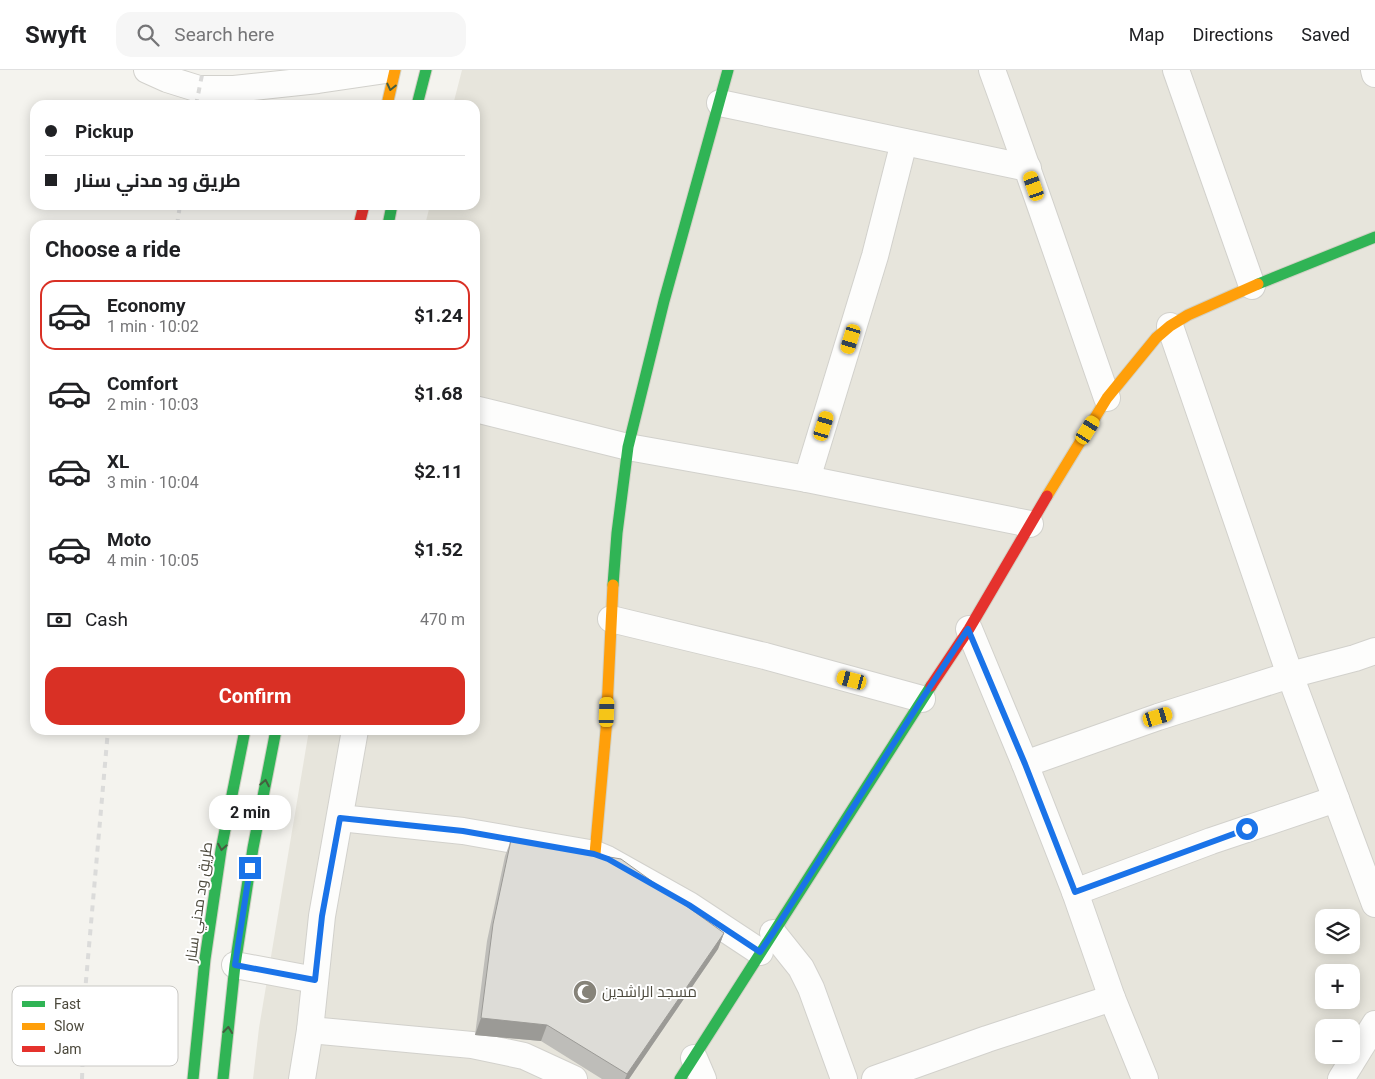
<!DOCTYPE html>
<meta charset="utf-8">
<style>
body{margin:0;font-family:Roboto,Cairo,sans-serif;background:#f6f6f6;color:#202124;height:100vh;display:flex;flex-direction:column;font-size:19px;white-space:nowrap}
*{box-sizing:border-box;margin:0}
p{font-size:16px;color:#757577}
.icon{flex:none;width:28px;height:28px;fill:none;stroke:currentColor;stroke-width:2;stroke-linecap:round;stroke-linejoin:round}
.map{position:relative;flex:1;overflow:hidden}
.side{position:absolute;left:30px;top:150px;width:450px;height:515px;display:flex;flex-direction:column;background:#fff;border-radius:15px;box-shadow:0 2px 12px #0003}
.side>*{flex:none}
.hud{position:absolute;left:30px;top:30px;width:450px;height:110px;border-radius:15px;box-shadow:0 2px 12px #0003;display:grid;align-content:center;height:110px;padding:0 15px;background:#fff}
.controls{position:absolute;left:1315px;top:839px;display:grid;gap:10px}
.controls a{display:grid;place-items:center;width:45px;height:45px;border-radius:10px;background:#fff;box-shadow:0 2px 12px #0003;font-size:25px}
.end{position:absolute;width:22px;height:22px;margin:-11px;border:6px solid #1a73e8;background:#fff;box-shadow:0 0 0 2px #fff}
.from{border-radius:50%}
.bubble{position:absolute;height:35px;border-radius:15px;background:#fff;box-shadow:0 2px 12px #0003;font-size:16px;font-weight:700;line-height:35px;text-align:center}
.car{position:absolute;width:15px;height:30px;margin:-15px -8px;border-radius:6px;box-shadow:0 0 4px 1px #0007;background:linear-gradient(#f5c518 24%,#345 0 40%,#f5c518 0 76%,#345 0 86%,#f5c518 0)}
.hud b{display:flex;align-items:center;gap:18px;height:48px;font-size:19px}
.hud b+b{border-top:1px solid #e0e0e0}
.hud i{width:12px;height:12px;background:#202124}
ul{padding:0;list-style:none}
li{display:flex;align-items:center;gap:15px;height:70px;margin:0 10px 8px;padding:0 5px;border:2px solid transparent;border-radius:15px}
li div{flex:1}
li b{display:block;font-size:19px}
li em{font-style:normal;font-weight:700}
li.active{border-color:#d93025}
li>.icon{width:45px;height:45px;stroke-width:1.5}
h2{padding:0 15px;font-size:22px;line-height:60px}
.pay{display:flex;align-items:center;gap:12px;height:55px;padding:0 15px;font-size:19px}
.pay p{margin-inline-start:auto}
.action{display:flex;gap:10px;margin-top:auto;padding:10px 15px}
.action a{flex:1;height:58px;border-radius:15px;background:#d93025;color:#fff;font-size:20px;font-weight:700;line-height:58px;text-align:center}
header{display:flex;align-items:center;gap:30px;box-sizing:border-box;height:70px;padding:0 25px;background:#fff;border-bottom:1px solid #e0e0e0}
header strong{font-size:24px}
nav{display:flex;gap:28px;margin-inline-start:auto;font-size:18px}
.search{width:350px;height:45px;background:#f6f6f6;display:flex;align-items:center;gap:12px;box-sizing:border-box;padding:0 18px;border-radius:15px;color:#757577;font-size:19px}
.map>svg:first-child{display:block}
.residential{fill:#e7e5dc;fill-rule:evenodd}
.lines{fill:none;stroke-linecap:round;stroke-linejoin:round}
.street-casing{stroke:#d2d1cc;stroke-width:28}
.fast-casing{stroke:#d2d1c5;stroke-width:13}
.slow-casing{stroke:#d2d1c5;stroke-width:13}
.jam-casing{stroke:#d2d1c5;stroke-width:13}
.street{stroke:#fdfdfc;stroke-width:26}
.fast{stroke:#30b455;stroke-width:11}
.slow{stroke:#ff9f0a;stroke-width:11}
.jam{stroke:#e5322d;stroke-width:11}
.rail{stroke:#dbdbda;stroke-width:4;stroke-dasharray:6 6;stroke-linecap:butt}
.wall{fill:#bebdb9}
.shaded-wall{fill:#9b9a96}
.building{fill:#dddcd7;stroke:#9b9a96}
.oneway{stroke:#455d3f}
.route{stroke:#1a73e8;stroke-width:6}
.labels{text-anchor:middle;stroke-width:4;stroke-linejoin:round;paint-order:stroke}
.street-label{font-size:15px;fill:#4a473a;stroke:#fff}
.poi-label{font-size:15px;fill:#4a473a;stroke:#fff;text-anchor:start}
.key{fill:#fff;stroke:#c9c8c4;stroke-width:1}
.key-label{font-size:14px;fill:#4a473a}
</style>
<header>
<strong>Swyft</strong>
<div class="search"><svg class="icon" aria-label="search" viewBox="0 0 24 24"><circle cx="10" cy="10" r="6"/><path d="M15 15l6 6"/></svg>Search here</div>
<nav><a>Map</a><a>Directions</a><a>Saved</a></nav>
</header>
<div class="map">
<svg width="1375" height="1009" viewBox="0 0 1375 1009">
<rect width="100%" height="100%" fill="#f4f3ee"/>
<!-- residential -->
<path class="residential" d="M462,0H1375V1009H253L259,958L309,660H475V155H425L430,135H475V35H453ZM1324,848H1351V875H1324ZM1324,902H1351V930H1324ZM1324,958H1351V985H1324Z"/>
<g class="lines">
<!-- street casing -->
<g class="street-casing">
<g id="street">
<path d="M147,0L167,9L199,19H234L318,10L386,0"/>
<path d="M992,0C1032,109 1069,219 1107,328"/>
<path d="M1176,0L1252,216"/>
<path d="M1374,0L1375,4"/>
<path d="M720,33L1028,98"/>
<path d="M1170,256L1290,605L1375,834"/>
<path d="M475,339L628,377L807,409L1030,454"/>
<path d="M807,409L875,186L904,72"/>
<path d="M611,549L765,586L922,629"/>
<path d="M969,559L1025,694L1075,822L1112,928L1145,1009"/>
<path d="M1025,694L1158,647L1290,605L1355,588L1375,581"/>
<path d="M340,748L463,761L595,784L607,789L689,835L760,882"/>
<path d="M1075,822L1211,771L1336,729"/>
<path d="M773,863L801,898L811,918L844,1009"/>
<path d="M235,895L315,910"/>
<path d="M310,960L472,975L524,986L574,1009"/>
<path d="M694,988L703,1009"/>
<path d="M302,1009L310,960L322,846L355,660"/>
<path d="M875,1009L987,969L1112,928"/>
<path d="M1341,1009L1375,954"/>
</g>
</g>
<!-- fast casing -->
<g class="fast-casing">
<g id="fast">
<path d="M417,35L426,0"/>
<path d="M388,155L392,135"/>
<path d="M1258,214L1375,167"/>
<path d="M613,515L617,463L628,377L664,231L728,0"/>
<path d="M193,1009L205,889L221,780L245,660"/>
<path d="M223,1009L235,895L253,778L276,660"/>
<path d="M680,1009L931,616"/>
</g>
</g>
<!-- slow casing -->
<g class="slow-casing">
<g id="slow">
<path d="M387,35L395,0"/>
<path d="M1047,426L1107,328L1156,268L1170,256L1188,245L1258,214"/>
<path d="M595,784L606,660L613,515"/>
</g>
</g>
<!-- jam casing -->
<g class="jam-casing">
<g id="jam">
<path d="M359,155L364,135"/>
<path d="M931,616L969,559L1047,426"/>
</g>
</g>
<!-- street -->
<use href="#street" class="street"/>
<!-- fast -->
<use href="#fast" class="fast"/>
<!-- slow -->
<use href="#slow" class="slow"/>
<!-- jam -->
<use href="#jam" class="jam"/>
<!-- rail -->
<g class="rail">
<path d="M196,35L203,0"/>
<path d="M177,155L180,135"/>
<path d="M82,1009L85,922L108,660"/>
</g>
</g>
<!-- wall -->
<path class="wall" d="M511,770L724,863L718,879L629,1009H602L541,971L475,965L487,871L505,786Z"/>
<!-- shaded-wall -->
<g class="shaded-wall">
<path d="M724,863L718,879L629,1009H625L627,1004Z"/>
<path d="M481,948L547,955L541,971L475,965Z"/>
</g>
<!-- building -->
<path class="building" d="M511,770L621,789L724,863L627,1004L547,955L481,948L493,854Z"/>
<!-- one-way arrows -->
<defs><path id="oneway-chevron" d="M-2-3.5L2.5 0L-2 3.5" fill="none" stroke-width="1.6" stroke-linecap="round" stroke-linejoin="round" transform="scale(1.25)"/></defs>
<g class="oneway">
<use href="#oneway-chevron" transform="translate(391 17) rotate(103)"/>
<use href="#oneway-chevron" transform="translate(265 713) rotate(-79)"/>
<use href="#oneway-chevron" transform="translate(222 777) rotate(100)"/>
<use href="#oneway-chevron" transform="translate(228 960) rotate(-84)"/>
</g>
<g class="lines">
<!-- route -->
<path class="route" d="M250,798L235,895L315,910L322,846L340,748L463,761L594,784L608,789L689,835L760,882L773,863L922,629L968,559L1025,694L1075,822L1247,759"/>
</g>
<!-- icons -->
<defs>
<g id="mosque-disc" transform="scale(1.25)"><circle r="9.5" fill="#868379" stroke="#fff"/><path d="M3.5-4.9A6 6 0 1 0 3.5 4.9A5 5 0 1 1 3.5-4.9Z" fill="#fff"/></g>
</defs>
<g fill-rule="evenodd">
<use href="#mosque-disc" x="585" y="922"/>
</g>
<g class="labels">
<!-- street labels -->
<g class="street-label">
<text transform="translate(199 832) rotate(-82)" y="5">طريق ود مدني سنار</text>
</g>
<!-- poi labels -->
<g class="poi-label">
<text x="602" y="927">مسجد الراشدين</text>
</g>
</g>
<!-- legend -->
<rect x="12" y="916" width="166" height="80" rx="8" class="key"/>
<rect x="22" y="931" width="23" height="6" fill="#30b455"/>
<rect x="22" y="953" width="23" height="7" fill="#ff9f0a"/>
<rect x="22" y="976" width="23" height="6" fill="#e5322d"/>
<g class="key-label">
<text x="54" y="939">Fast</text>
<text x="54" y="961">Slow</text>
<text x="54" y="984">Jam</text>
</g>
</svg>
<div class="controls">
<a><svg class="icon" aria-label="layers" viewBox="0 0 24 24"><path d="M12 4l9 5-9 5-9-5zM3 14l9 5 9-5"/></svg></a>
<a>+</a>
<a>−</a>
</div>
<i class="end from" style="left:1247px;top:759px"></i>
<i class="end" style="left:250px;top:798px"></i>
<div class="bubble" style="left:209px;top:725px;width:82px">2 min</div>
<i class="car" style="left:1034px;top:116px;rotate:341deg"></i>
<i class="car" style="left:851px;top:269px;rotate:197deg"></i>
<i class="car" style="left:824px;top:356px;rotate:17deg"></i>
<i class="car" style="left:1088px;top:360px;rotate:32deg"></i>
<i class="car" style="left:852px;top:610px;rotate:285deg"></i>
<i class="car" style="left:607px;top:642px;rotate:2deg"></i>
<i class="car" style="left:1158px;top:647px;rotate:73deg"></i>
<div class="hud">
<b><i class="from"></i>Pickup</b>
<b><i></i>طريق ود مدني سنار</b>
</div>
<section class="side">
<h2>Choose a ride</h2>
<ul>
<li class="active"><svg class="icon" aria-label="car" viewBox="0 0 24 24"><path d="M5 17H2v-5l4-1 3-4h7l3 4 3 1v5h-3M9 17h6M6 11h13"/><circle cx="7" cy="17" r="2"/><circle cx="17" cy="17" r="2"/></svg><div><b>Economy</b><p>1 min · 10:02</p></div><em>$1.24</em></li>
<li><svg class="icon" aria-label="car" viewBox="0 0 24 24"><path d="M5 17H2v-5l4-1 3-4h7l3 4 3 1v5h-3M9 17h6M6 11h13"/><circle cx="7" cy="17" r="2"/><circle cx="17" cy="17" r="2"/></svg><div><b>Comfort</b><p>2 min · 10:03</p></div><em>$1.68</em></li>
<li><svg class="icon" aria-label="car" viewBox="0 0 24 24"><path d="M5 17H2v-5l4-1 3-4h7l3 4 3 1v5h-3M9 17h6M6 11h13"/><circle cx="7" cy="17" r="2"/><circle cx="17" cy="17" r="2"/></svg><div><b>XL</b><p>3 min · 10:04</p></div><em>$2.11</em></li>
<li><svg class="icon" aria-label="car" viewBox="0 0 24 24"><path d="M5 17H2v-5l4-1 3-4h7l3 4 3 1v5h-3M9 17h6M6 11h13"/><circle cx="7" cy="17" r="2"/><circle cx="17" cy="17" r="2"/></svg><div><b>Moto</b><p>4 min · 10:05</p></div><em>$1.52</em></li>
</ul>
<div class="pay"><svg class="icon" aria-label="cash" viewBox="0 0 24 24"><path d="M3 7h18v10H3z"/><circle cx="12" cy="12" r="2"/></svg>Cash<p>470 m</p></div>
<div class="action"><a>Confirm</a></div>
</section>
</div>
